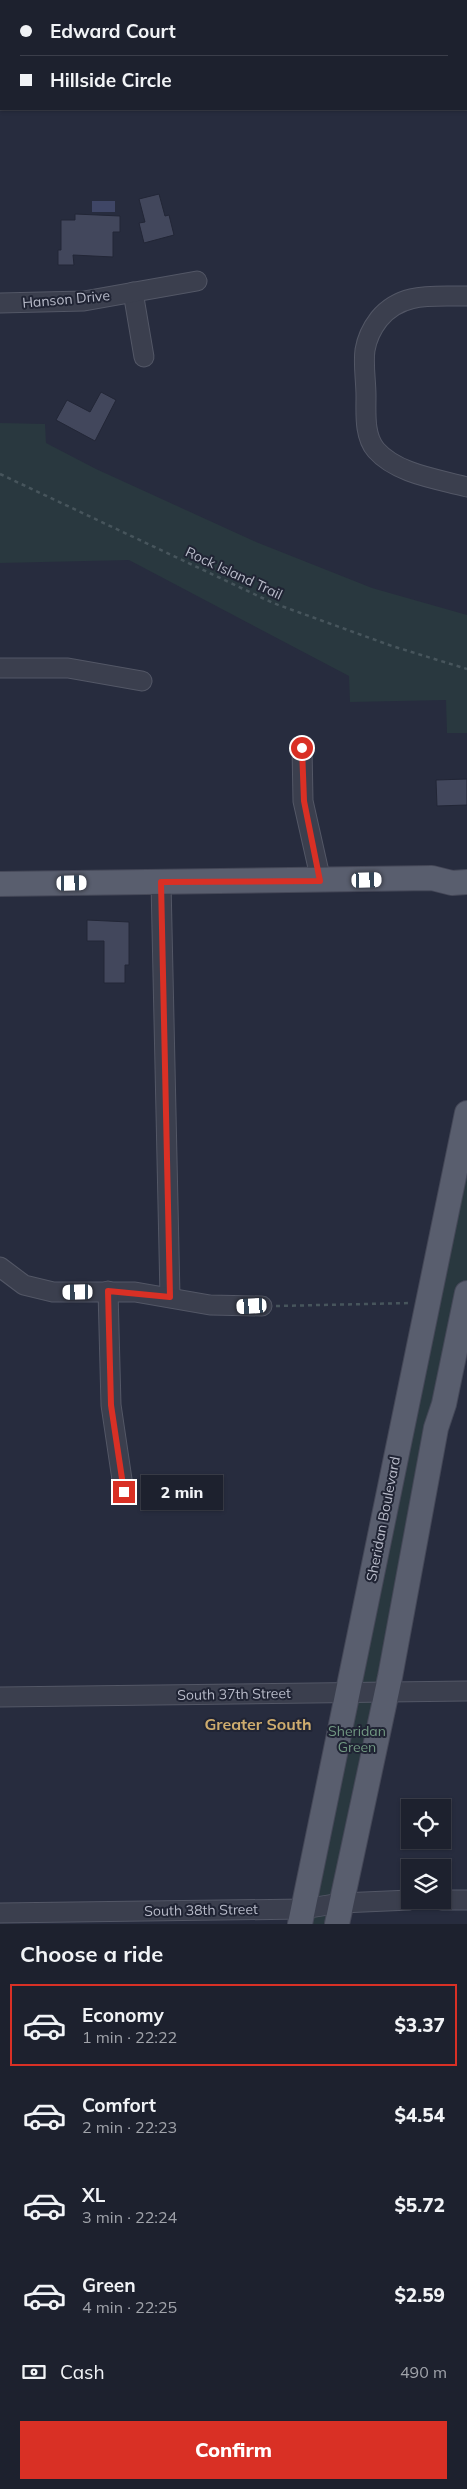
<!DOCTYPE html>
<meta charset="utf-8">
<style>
body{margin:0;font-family:Mulish,sans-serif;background:#252936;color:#f1f3f6;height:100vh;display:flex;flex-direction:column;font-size:19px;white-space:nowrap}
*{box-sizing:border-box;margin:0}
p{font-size:16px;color:#a0a3aa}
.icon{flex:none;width:28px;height:28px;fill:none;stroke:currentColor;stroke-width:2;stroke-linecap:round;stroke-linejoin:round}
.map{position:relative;height:1924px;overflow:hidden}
.panel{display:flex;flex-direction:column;background:#1d212e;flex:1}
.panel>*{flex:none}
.banner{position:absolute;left:0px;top:0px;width:468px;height:110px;box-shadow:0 1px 4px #0004,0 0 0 1px #3b3e4a;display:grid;align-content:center;height:110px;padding:0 20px;background:#1d212e}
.fabs{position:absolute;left:401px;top:1799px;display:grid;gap:10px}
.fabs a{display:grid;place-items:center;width:50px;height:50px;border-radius:0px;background:#1d212e;box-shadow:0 1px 4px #0004,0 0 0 1px #3b3e4a;font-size:25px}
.end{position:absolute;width:22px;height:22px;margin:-11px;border:6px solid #d93025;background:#fff;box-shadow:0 0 0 2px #fff}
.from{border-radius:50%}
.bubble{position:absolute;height:35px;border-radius:0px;background:#1d212e;box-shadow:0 1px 4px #0004,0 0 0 1px #3b3e4a;font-size:16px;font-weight:800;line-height:35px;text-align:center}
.car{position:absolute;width:15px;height:30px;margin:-15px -8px;border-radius:6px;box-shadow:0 0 4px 1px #0007;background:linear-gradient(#fff 24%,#345 0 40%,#fff 0 76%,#345 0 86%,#fff 0)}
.banner b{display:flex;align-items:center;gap:18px;height:48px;font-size:19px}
.banner b+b{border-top:1px solid #3b3e4a}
.banner i{width:12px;height:12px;background:#f1f3f6}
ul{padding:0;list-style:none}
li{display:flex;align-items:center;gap:15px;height:82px;margin:0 10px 8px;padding:0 10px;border:2px solid transparent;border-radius:0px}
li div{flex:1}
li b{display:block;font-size:19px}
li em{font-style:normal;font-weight:800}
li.current{border-color:#d93025}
li>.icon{width:45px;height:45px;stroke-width:1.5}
h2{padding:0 20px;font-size:22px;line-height:60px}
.pay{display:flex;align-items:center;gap:12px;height:55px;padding:0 20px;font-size:19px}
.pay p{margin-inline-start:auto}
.action{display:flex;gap:10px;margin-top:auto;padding:10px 20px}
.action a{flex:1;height:58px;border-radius:0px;background:#d93025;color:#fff;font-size:20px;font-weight:800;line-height:58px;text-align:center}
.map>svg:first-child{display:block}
.green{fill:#29383f}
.water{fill:#3f4666}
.building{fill:#42475c;stroke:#222636}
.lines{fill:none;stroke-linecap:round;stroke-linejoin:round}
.minor-casing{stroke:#535766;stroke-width:21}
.major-casing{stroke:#454858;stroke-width:26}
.path{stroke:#47555c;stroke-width:2.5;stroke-dasharray:4 4;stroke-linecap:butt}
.minor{stroke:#3b3f4e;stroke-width:19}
.major{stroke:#595e6e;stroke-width:24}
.route{stroke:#d93025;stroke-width:6}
.labels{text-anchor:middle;stroke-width:4;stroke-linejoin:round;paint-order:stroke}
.street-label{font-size:14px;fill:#b8bbc9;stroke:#202434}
.park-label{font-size:14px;fill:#719882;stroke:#202434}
.quarter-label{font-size:16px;font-weight:bold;fill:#ceac6e;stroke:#202434}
</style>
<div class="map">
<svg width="467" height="1924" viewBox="0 0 467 1924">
<rect width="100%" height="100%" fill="#272c3e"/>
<!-- green -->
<g class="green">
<path d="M0,423L45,424L46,443L96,469L256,542L372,588L467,615V733H447L446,700L350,702L349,676L129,560L0,563Z"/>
<path d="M467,1113V1293L337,1924H300Z"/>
</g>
<!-- water -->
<rect class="water" x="92" y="201" width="23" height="11"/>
<!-- building -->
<g class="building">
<path d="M159,194L165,216L169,215L174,235L144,243L139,223L145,222L139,199Z"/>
<path d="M75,214L120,216V232H113V257L73,255L74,265H58V250H61V220H75Z"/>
<path d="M101,392L116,400L95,441L56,420L67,400L90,412Z"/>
<path d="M467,779V805L437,806L436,780Z"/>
<path d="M87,920L129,922V965H125V983H104V941H87Z"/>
</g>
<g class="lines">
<!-- minor casing -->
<g class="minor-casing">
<g id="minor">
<path d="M347,0V1"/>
<path d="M466,55H467"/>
<path d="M0,58H1"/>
<path d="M133,292L144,357"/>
<path d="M467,296C434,297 402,291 379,319C372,328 367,338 365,350C363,364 366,381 366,396C366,413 364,436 376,450C397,474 438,479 467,487"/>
<path d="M0,303L84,301L197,281"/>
<path d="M0,668H68L142,681"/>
<path d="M302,747L303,801L321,881"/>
<path d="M161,882L170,1297"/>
<path d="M0,1267L24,1285L53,1292H135L210,1305L262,1306"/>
<path d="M108,1291L111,1405L124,1493"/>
<path d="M0,1697L467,1691"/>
<path d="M442,1900H467"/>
<path d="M0,1913L303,1909L341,1903L410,1900"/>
</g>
</g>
<!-- major casing -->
<g class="major-casing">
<g id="major">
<path d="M0,884L432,878L452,883L467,882"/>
<path d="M300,1924L467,1113"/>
<path d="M337,1924L390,1677L436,1428L444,1404L467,1293"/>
</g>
</g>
<!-- path -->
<g class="path">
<path d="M0,474L273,603L392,646L467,669"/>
<path d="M276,1306L411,1303"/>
</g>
<!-- minor -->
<use href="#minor" class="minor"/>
<!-- major -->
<use href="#major" class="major"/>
</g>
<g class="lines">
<!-- route -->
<path class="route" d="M124,1492L111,1405L108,1291L170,1297L161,882L320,881L304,801L302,748"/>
</g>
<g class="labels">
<!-- street labels -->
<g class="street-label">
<text transform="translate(66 299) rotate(-5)" y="5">Hanson Drive</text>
<text transform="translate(234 573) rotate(25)" y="5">Rock Island Trail</text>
<text transform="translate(383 1519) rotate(-79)" y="5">Sheridan Boulevard</text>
<text transform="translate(234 1694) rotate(-1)" y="5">South 37th Street</text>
<text transform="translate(201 1910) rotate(-1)" y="5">South 38th Street</text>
</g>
<!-- park labels -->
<g class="park-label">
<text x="357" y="1736">Sheridan<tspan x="357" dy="16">Green</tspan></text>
</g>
<!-- quarter labels -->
<g class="quarter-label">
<text x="258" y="1730">Greater South</text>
</g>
</g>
</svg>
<div class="fabs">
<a><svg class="icon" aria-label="locate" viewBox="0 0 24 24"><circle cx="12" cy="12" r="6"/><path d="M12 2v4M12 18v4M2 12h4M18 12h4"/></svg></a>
<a><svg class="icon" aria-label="layers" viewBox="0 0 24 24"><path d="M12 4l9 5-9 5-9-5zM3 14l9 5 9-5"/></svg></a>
</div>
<i class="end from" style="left:302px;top:748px"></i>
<i class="end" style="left:124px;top:1492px"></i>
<div class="bubble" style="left:141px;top:1475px;width:82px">2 min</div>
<i class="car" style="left:367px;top:880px;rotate:88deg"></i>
<i class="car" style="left:72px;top:883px;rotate:89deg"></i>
<i class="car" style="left:78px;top:1292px;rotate:269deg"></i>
<i class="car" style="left:252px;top:1306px;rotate:267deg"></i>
<div class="banner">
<b><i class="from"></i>Edward Court</b>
<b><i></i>Hillside Circle</b>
</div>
</div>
<section class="panel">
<h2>Choose a ride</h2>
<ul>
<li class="current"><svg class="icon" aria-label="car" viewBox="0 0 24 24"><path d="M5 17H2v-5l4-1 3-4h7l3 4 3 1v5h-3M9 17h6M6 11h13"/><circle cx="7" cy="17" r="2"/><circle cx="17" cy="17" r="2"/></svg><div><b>Economy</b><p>1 min · 22:22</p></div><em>$3.37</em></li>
<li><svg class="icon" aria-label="car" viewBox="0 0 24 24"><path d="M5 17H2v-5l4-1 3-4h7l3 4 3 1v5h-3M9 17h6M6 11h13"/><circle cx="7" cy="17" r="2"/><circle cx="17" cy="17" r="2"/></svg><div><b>Comfort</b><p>2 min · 22:23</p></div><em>$4.54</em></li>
<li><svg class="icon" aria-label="car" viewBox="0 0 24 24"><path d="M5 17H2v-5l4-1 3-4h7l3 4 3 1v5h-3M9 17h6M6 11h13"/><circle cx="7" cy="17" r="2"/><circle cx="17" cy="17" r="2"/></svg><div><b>XL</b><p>3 min · 22:24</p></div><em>$5.72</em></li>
<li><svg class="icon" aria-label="car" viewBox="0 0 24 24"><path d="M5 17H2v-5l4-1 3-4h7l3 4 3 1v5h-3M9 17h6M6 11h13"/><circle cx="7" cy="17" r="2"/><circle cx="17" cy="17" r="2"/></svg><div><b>Green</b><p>4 min · 22:25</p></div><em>$2.59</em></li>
</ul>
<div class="pay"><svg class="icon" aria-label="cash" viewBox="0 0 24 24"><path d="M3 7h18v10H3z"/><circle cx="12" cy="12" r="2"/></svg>Cash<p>490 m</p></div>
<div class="action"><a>Confirm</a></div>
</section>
